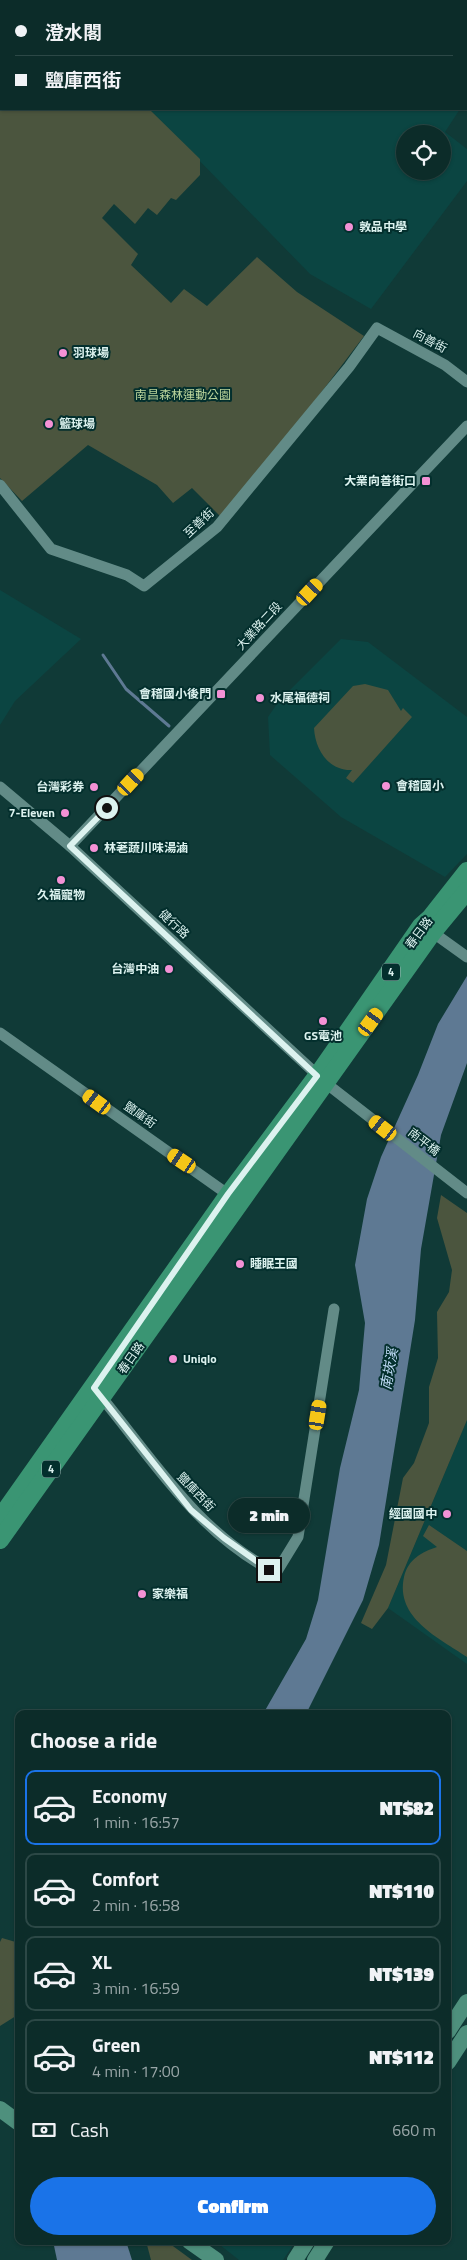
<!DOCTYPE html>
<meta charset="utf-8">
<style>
body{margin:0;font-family:"Titillium Web","Noto Sans TC",sans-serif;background:#1a3835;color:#f1f3f6;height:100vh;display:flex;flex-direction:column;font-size:19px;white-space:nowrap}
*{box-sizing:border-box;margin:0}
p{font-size:16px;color:#9aa7a8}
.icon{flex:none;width:28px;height:28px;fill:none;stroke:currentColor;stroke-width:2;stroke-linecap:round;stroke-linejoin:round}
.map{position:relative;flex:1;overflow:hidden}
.side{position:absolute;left:15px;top:1710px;width:436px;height:535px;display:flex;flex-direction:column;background:#0c2c29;border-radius:10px;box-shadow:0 1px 4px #0004,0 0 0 1px #2c4846}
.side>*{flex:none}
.hud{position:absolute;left:0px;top:0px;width:468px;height:110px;box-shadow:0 1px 4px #0004,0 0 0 1px #2c4846;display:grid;align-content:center;height:110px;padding:0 15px;background:#0c2c29}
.controls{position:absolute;left:396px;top:125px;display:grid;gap:10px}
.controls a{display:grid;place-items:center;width:55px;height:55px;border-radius:50%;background:#0c2c29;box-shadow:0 1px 4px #0004,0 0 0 1px #2c4846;font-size:25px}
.end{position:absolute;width:22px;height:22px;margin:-11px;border:6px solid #dcf2ef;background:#111;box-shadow:0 0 0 2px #111}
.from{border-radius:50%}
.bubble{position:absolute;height:35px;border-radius:18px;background:#0c2c29;box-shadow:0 1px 4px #0004,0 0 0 1px #2c4846;font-size:16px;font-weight:800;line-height:35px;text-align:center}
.car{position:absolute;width:15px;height:30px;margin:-15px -8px;border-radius:6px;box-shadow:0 0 4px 1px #0007;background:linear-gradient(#f5c518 24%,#345 0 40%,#f5c518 0 76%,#345 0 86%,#f5c518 0)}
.hud b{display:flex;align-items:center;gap:18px;height:48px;font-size:19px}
.hud b+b{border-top:1px solid #2c4846}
.hud i{width:12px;height:12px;background:#f1f3f6}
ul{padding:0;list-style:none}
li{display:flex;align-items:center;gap:15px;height:75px;margin:0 10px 8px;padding:0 5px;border:2px solid #2c4846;border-radius:10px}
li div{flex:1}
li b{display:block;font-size:19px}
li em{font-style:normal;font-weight:800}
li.current{border-color:#1a73e8}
li>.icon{width:45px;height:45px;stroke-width:1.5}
h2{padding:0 15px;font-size:22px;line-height:60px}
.pay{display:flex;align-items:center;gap:12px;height:55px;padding:0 15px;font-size:19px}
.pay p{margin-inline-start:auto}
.button{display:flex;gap:10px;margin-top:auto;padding:10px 15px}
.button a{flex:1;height:58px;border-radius:30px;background:#1a73e8;color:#fff;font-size:20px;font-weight:800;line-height:58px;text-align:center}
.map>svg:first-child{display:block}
.built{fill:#0b4542;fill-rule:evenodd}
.green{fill:#4b553e}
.water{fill:#5e7993}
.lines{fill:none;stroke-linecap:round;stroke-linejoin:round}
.stream{stroke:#5e7993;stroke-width:3}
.street{stroke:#628b87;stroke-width:11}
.secondary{stroke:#4e907d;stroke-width:16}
.primary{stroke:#3a9573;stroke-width:18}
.route{stroke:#dcf2ef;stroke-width:6}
.poi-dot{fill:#f391d5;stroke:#032f2d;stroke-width:2}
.labels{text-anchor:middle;stroke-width:4;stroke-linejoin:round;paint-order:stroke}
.shield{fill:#032f2d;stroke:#9bb8b5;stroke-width:1}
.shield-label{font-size:11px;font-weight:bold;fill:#dcf2ef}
.poi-label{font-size:12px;font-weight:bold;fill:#dcf2ef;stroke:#032f2d;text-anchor:start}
.street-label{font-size:12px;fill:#dcf2ef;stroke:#032f2d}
.park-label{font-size:12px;fill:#bbd59c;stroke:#032f2d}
.water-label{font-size:14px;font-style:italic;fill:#c2defa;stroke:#032f2d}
</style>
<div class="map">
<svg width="467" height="2260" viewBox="0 0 467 2260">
<rect width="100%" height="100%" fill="#103a37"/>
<!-- built -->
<g class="built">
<path d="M215,0H467V98L466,1Z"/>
<path d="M149,109H460L445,132L467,149V181L371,309L310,274ZM405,134H442V171H405Z"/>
<path d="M0,590L81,639L15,701L0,725Z"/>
<path d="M341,639L368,642L467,717V854L445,877L341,817L270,755L268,717L279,701Z"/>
<path d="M467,1420V1664L388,1608Z"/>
<path d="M215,2241H296L283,2260H239Z"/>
</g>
<!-- green -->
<g class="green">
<path d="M0,0H216L1,1V109H149L200,159V175L176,200L171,198L157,215L148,208L135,224L114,204L102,218L138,254L131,265L171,303L184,289L207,306L257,257L297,292L364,336L301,419L221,517L192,488L173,503L157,485L88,445L22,501L0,478Z"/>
<path d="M365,684L388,690L401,711L403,708L412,717L353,783L346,778L352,770C328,771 315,749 314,728L353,686Z"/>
<path d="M441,1195L467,1213V1420L388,1608L372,1629L361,1623L386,1565L403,1478L414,1463L429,1423V1387L438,1358L437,1312L449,1292L452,1270L437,1218Z"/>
<path d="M429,1525L467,1551V1657C439,1638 395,1618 404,1577C408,1559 422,1552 437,1547L423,1536Z"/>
<path d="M2,1938L19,1943V2014L0,2026V1942Z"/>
<path d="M146,2241H166L192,2260H151Z"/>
</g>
<!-- water -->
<g class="water">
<path d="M467,976V1063L441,1135L421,1249L415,1320L379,1545L363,1600L306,1714H263L306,1639L318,1600L340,1468L359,1390L365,1323L355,1265L367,1199L381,1157L418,1075L438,1024Z"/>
<path d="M53,2241H126L132,2260H57Z"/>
</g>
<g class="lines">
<!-- stream -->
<path class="stream" d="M103,655L126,689L169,726"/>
<!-- street -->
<g class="street">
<path d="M0,485L51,549L127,575L144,586L217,527L349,367L377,328L445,365L467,382"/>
<path d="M0,787L70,846L327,1084L467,1193"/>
<path d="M70,846L467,426"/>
<path d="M428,929L467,957"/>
<path d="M0,1033L233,1198"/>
<path d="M98,1393C153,1459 196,1532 276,1573L298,1537L334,1309"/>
</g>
<!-- secondary -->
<g class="secondary">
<path d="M448,2031L467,2002"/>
<path d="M448,2062L467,2033"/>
<path d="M0,2109L19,2123"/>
<path d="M189,2241L216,2260"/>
<path d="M295,2260L307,2241"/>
<path d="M315,2260L327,2241"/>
</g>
<!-- primary -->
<g class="primary">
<path d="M0,1518L228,1195L317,1076L421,926L430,918L467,871"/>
<path d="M0,1540L433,932L467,891"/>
</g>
</g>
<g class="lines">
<!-- route -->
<path class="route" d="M107,808L70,846L317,1076L228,1194L94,1388L191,1510L224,1538L269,1570"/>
</g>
<!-- markers -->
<g class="poi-dot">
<circle cx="349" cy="227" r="5"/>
<circle cx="63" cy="353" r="5"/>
<circle cx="49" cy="424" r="5"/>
<rect x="421" y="476" width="10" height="10" rx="2.5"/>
<rect x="216" y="689" width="10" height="10" rx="2.5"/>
<circle cx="260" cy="698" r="5"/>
<circle cx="386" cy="786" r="5"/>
<circle cx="94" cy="787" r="5"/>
<circle cx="65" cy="813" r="5"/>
<circle cx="94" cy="848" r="5"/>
<circle cx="61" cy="880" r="5"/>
<circle cx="169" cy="969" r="5"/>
<circle cx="323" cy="1021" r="5"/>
<circle cx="240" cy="1264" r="5"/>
<circle cx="173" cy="1359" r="5"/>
<circle cx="447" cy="1514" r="5"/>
<circle cx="142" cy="1594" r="5"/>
</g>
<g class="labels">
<!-- shield labels -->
<g class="shield">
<rect x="382" y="963.5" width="18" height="17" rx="4"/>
<rect x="42" y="1460.5" width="18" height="17" rx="4"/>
</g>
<g class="shield-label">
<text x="391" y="976">4</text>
<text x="51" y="1473">4</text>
</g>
<!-- poi labels -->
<g class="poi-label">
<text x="359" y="231">敦品中學</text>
<text x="73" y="357">羽球場</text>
<text x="59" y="428">籃球場</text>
<text x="416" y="485" text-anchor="end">大業向善街口</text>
<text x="211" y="698" text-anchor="end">會稽國小後門</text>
<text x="270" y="702">水尾福德祠</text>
<text x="396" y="790">會稽國小</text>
<text x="84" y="791" text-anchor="end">台灣彩券</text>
<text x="55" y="817" text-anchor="end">7-Eleven</text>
<text x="104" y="852">林荖蔬川味湯滷</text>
<text x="61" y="899" text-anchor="middle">久福寵物</text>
<text x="159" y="973" text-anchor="end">台灣中油</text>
<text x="323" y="1040" text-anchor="middle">GS電池</text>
<text x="250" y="1268">睡眠王國</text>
<text x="183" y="1363">Uniqlo</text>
<text x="437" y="1518" text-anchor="end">經國國中</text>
<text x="152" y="1598">家樂福</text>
</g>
<!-- street labels -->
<g class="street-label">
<text transform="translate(430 341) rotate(28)" y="4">向善街</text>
<text transform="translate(199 523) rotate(-43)" y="4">至善街</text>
<text transform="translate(259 626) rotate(-47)" y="4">大業路二段</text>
<text transform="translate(174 924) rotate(43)" y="4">健行路</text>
<text transform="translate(419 933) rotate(-53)" y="4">春日路</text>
<text transform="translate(140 1115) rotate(35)" y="4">鹽庫街</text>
<text transform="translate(424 1142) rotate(38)" y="4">南平橋</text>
<text transform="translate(131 1358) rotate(-55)" y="4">春日路</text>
<text transform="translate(196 1492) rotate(46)" y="4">鹽庫西街</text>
</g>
<!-- park labels -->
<g class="park-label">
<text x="183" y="399">南昌森林運動公園</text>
</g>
<!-- water labels -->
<g class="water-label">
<text transform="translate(389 1369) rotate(-80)" y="5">南崁溪</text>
</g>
</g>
</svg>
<div class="controls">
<a><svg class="icon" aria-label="locate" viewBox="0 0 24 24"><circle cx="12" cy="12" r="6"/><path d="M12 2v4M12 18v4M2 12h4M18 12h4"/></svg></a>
</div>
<i class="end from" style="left:107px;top:808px"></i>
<i class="end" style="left:269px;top:1570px"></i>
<div class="bubble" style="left:228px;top:1498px;width:82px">2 min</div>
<i class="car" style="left:310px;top:592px;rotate:43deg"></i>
<i class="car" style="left:131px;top:782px;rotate:43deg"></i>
<i class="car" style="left:371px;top:1022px;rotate:36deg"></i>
<i class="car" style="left:97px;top:1102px;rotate:306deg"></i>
<i class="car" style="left:383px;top:1128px;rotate:308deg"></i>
<i class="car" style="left:182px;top:1161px;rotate:304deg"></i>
<i class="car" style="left:318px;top:1415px;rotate:9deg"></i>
<div class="hud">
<b><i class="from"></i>澄水閣</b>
<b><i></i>鹽庫西街</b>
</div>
<section class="side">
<h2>Choose a ride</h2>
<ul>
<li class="current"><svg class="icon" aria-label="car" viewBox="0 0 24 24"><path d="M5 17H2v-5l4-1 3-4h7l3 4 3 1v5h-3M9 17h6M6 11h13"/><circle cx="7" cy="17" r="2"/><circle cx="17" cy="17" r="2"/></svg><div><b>Economy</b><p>1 min · 16:57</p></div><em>NT$82</em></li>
<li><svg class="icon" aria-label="car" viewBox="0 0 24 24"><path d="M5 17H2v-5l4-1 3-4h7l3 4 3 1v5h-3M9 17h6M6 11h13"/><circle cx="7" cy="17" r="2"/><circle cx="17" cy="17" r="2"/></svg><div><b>Comfort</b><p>2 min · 16:58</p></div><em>NT$110</em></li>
<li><svg class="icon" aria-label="car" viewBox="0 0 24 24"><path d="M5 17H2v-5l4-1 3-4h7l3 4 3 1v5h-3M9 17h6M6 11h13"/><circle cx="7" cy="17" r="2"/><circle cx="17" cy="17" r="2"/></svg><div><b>XL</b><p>3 min · 16:59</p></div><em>NT$139</em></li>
<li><svg class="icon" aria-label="car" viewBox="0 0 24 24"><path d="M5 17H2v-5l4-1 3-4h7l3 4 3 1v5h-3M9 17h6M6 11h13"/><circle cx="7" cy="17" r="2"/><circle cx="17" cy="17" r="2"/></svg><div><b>Green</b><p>4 min · 17:00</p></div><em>NT$112</em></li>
</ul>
<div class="pay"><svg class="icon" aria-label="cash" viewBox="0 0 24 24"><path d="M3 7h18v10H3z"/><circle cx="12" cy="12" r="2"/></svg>Cash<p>660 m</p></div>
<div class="button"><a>Confirm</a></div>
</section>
</div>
